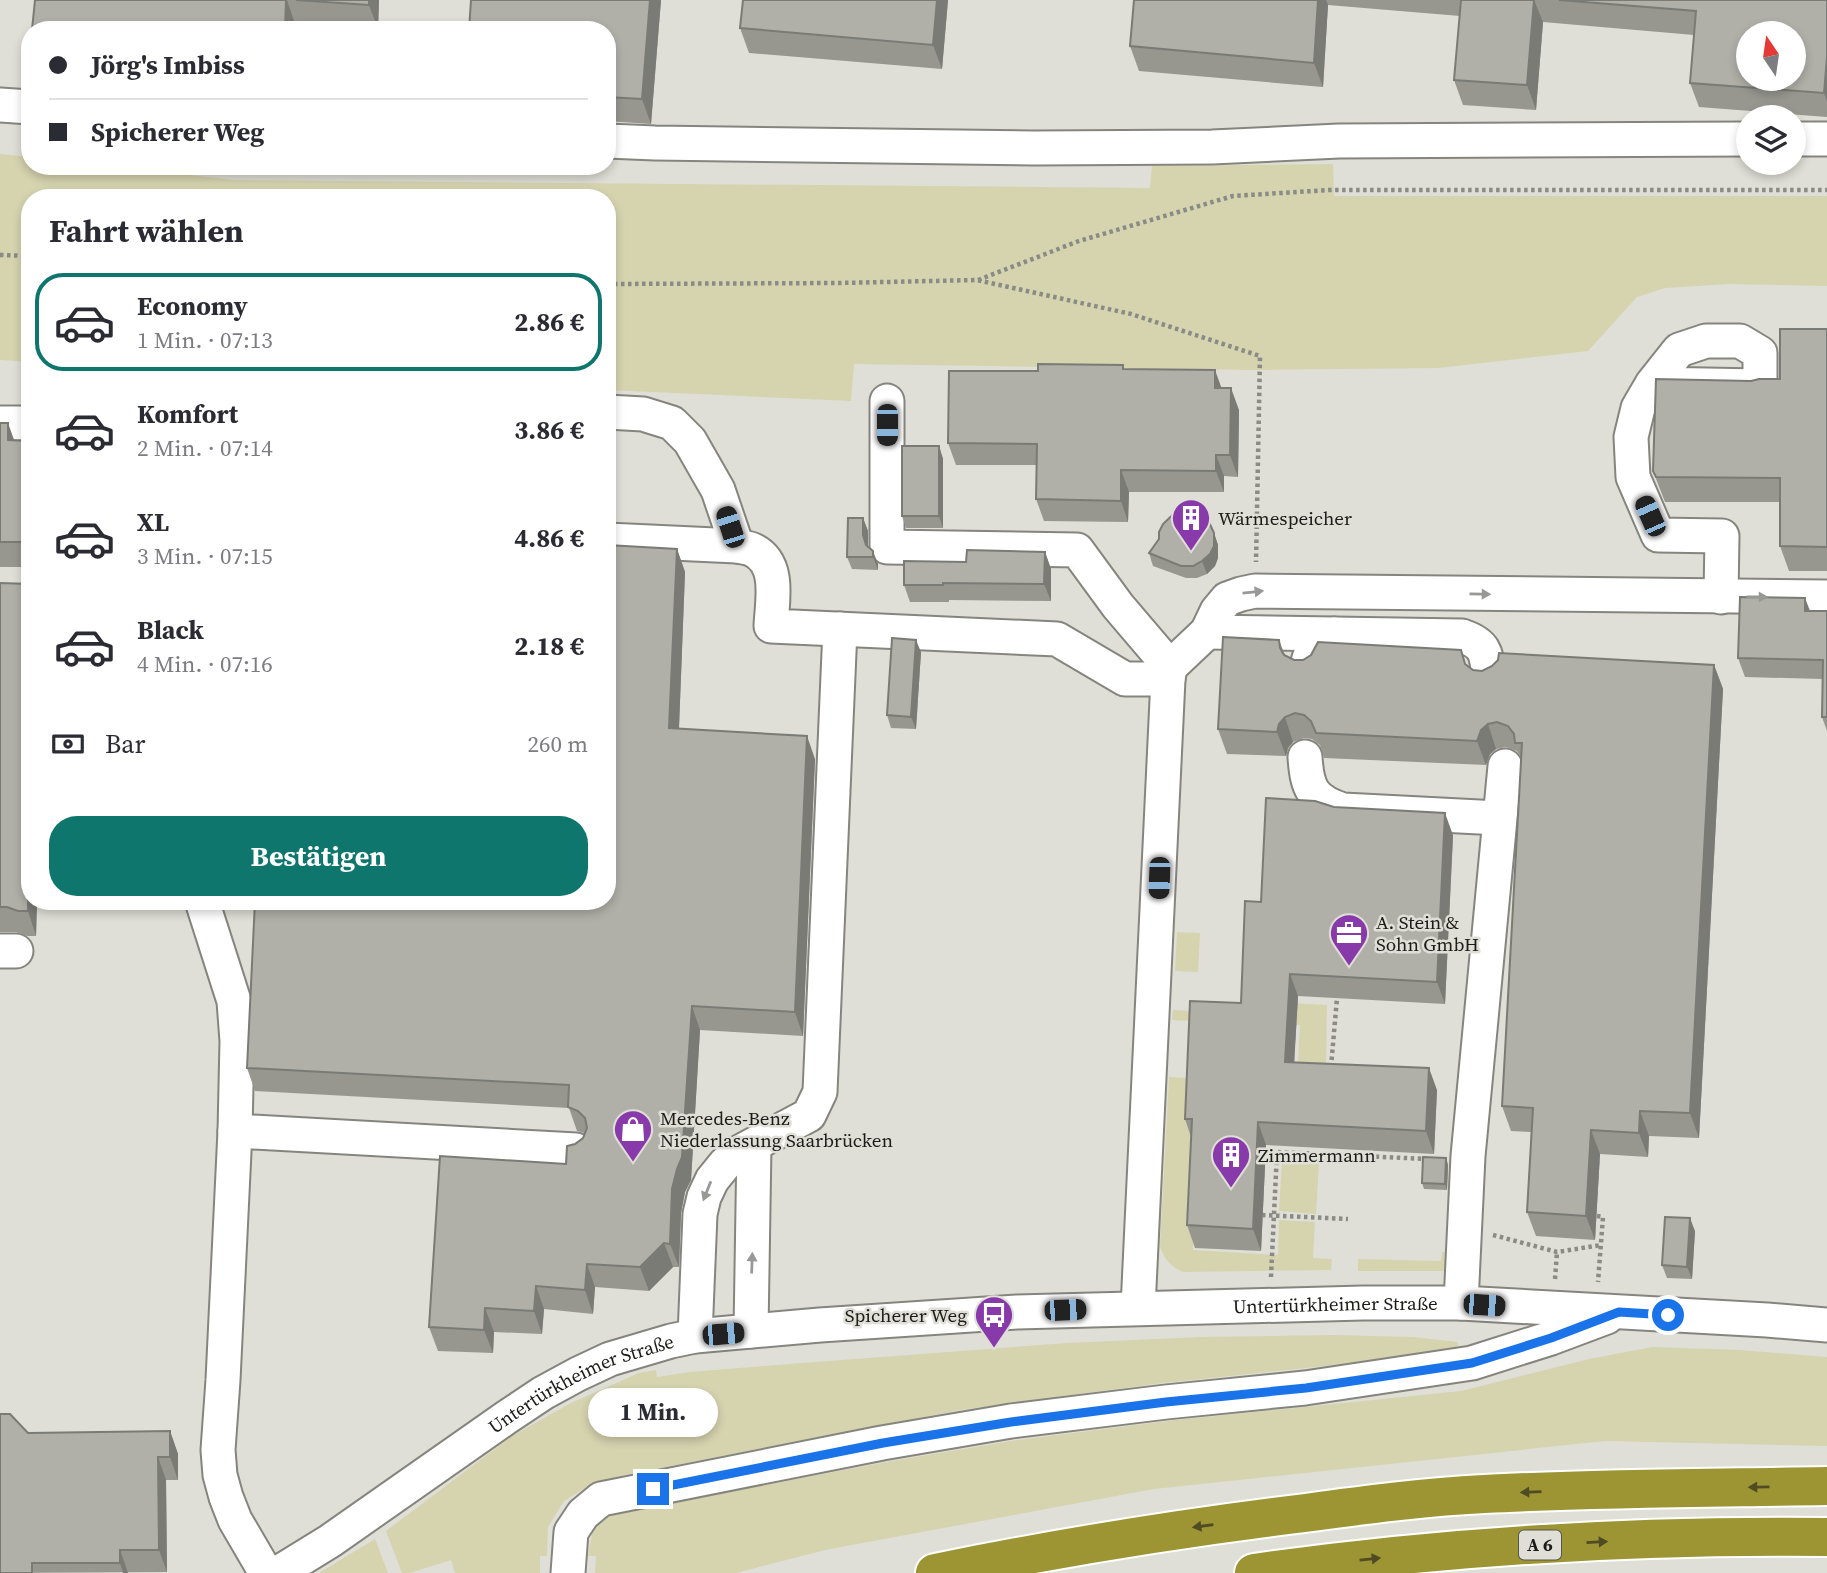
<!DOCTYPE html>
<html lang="de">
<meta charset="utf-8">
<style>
body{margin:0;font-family:"Source Serif 4",serif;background:#f7f7f7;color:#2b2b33;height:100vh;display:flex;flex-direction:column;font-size:26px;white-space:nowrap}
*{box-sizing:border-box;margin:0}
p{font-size:23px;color:#7c7c81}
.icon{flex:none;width:38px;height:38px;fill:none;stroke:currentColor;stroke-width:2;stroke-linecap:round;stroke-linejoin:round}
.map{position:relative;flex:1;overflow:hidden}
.drawer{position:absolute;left:21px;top:189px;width:595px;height:721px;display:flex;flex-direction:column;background:#fff;border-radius:28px;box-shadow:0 4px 10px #0003}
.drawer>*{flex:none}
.top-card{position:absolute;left:21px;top:21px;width:595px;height:154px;border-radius:28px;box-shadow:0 4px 10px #0003;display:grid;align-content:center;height:154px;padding:0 28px;background:#fff}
.needle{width:46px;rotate:347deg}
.tools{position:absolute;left:1736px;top:21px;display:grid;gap:14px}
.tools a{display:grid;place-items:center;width:70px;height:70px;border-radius:50%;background:#fff;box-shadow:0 4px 10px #0003;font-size:35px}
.end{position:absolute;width:32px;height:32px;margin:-16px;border:9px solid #1a73e8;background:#fff;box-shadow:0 0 0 4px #fff}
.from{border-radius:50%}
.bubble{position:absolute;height:49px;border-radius:24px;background:#fff;box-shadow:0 4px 10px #0003;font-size:23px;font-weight:700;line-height:49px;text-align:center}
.car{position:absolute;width:21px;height:42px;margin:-21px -10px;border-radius:9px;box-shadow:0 0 5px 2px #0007;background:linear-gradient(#222 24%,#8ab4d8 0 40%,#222 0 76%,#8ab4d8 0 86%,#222 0)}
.top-card b{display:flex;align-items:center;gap:24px;height:66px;font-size:26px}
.top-card b+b{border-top:2px solid #e1e1e2}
.top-card i{width:18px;height:18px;background:#2b2b33}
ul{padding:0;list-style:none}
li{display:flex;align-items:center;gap:21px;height:98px;margin:0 14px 10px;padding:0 14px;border:4px solid transparent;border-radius:28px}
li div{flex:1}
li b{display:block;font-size:26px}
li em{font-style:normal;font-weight:700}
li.on{border-color:#0f766e}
li>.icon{width:63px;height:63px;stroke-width:1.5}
h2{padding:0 28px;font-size:32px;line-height:84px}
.pay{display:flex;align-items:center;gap:18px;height:77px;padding:0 28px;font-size:26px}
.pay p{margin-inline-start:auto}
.button{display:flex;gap:14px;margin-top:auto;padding:14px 28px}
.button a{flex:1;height:80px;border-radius:28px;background:#0f766e;color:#fff;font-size:28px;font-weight:700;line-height:80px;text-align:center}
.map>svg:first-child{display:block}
.green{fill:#d6d3af}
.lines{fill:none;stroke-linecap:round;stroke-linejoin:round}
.minor-casing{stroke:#85857e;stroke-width:37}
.highway-casing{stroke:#fff;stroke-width:42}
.path{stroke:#8b8b85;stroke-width:4.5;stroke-dasharray:3.5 3.5;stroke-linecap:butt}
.minor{stroke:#fff;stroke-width:33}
.highway{stroke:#9d9533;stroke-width:38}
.wall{fill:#979790}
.shaded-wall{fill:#7b7b76}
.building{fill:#b0b0a8;stroke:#7b7b76;stroke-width:2;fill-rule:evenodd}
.oneway{fill:#989897}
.oneway2{fill:#4f4c23}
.route{stroke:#1a73e8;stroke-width:9}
.labels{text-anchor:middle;stroke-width:5;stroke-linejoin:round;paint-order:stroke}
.shield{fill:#dfdfd7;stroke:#565651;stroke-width:2}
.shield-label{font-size:18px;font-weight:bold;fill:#1b1b18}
.poi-label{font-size:19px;fill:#1b1b18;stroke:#dfdfd7;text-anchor:start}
.street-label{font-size:19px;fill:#1b1b18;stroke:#dfdfd7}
</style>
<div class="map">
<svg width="1827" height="1573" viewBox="0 0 1827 1573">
<rect width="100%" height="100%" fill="#dfdfd7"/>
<!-- green -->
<g class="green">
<path d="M0,154L30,157V166H113L234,180L1150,188L1152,166L1333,164L1334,196H1827V286L1729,284L1665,288L1637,297L1588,351L1438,368L1255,370L854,364L851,401L607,390V198H30V362L0,360Z"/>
<path d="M1177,932L1200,933L1198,972L1175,971Z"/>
<path d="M1250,1001L1327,1005L1326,1063L1298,1062L1300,1025L1172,1020L1173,1010L1248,1014Z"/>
<path d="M1169,1077L1191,1078L1190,1143L1198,1144L1193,1250L1278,1255L1279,1220L1315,1222L1313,1258L1332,1259L1331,1270L1183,1272C1170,1266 1165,1260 1160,1247Z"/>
<path d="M1282,1161L1319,1162L1316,1214L1279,1211Z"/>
<path d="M1442,1252L1454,1253L1453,1271H1358V1259L1441,1261Z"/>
<path d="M1333,1335L1414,1337L1457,1342L1459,1349L1429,1355L1163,1383L960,1410L630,1474L593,1483L564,1501L548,1527L547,1556H540V1573H455L451,1560L410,1573H402L386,1531L512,1436L571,1403L639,1373L656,1370L657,1377L690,1372L802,1363L1067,1343L1200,1337Z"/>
<path d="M1653,1347L1740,1350L1827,1357V1446L1605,1441L1154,1489L825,1550L736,1573H595L596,1556H588L592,1534L601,1518L635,1510L886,1462L1011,1441L1167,1421L1461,1391L1589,1359Z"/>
<path d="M375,1539L388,1573H319Z"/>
</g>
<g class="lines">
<!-- minor casing -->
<g class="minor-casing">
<g id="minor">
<path d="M0,105L30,107"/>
<path d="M1794,139H1827"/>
<path d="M607,141L655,143L1034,148L1212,147L1339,141L1748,139"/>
<path d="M1652,384L1760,386V353L1740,341H1706L1679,350L1652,384L1638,408L1631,437L1633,477L1658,535L1722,536L1721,597"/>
<path d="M887,401V547L1077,550L1118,606L1170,667"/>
<path d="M607,412L643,414L672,423L690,441L718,490L737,546"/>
<path d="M0,423H30"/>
<path d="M607,540L737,546C742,547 749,548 753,550C781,564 772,601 771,626L1057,639L1125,679H1168"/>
<path d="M1207,632L1334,634"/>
<path d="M1307,666C1311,647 1317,642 1334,634L1462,636C1486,644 1486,653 1489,676"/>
<path d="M1170,667L1207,632L1217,611L1227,599L1241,594L1255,591L1827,597"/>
<path d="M1305,757C1307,788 1312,800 1343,810L1499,818"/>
<path d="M202,901L234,1001L237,1041L235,1131L223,1380L218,1450L220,1475L226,1497L235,1520L266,1573"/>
<path d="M0,951H16"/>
<path d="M235,1131L576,1150"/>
<path d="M1461,1303L1468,1156L1505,766"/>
<path d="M1138,1308L1168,679L1170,667"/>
<path d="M751,1331L754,1145"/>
<path d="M695,1336L700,1214L704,1197L712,1180L725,1164L736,1154L809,1115L820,1092L840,629"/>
<path id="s1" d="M278,1573L330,1541L507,1417L543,1393L578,1374L610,1359L671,1341L695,1336L820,1325L1017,1312L1363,1303H1461L1767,1320L1827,1325"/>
<path d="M568,1573L571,1532L583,1514L601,1499L882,1443L1011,1421L1166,1402L1305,1388L1472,1363L1551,1338L1607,1317"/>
</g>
</g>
<!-- highway casing -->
<g class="highway-casing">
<g id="highway">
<path d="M935,1573C1058,1548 1181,1528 1305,1513C1364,1505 1424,1497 1484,1494C1598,1488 1713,1488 1827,1486"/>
<path d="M1254,1573C1443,1546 1636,1535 1827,1537"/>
</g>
</g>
<!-- path -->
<g class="path">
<path d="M0,255L30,256"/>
<path d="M978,280L1079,241L1233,196L1329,190H1827"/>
<path d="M607,284L839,283L977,280L1131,314L1260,356L1256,562"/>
<path d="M1331,1067L1337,998"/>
<path d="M1262,1215L1348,1219"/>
<path d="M1597,1216L1603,1217L1598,1282"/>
<path d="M1493,1235L1557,1252L1601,1245"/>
<path d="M1271,1277L1277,1152L1426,1159"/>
<path d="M1555,1279L1557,1252"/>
</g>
<!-- minor -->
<use href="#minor" class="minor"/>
<!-- highway -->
<use href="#highway" class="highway"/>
</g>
<!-- wall -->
<g class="wall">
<path d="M35,0H379L378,29L295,24Z"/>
<path d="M661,0L651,124L607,121V30Z"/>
<path d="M948,0L942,69L749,53L740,28Z"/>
<path d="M1134,0H1827V117L1699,107L1690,83L1694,35L1543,22L1536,110L1463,105L1454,80L1460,16L1328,5L1323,87L1139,71L1130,46Z"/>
<path d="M1827,329V571H1789L1780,546V502H1665L1653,471L1751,381L1780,379Z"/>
<path d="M1123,365L1124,369L1222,388L1239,410L1238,477L1224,476V492H1129L1128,522L1044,521L1036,499V465H956L948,443L1038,371Z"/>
<path d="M0,423L15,441H30V567H0Z"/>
<path d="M939,446L943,459V528H906L902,516Z"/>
<path d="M863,518L868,531V546L878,564V570L852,569L847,557Z"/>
<path d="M1214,533L1218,545V558L1215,566L1207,574L1197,578H1186L1153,566L1149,553Z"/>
<path d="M677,549L685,572L679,729L815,759L803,1036L700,1030L691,1180L685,1192L681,1213L679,1267H673L649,1291L595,1287L593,1314L544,1309L542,1334L494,1332L493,1353L438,1351L429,1327L566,1164L575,1144L583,1138L585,1133L577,1131L569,1108L255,1091L247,1068Z"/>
<path d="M1045,552L1051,569V601L949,600V602H910L904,585L966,562Z"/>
<path d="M0,583L30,901H37L36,936H27L16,932H0Z"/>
<path d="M1810,611H1827V731L1822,717V679L1745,677L1738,658Z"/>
<path d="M1279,640L1285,655L1294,660L1465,664L1473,670L1482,671L1714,665L1723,689L1699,1138L1649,1136L1648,1157L1600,1154L1595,1240L1536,1236L1527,1212L1531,1132L1511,1131L1502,1106L1521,758L1519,754L1517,751L1506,747L1496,749L1490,754L1486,765L1324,758L1320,745L1312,739L1304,738L1293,742L1288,748L1286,756L1227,754L1218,729Z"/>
<path d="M921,652L916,729L891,728L887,715Z"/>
<path d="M1453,835L1445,1004L1298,996L1294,1062L1437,1090L1434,1154L1266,1145L1261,1251L1195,1248L1187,1225L1191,1137L1185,1119L1241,1003L1261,902Z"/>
<path d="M1446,1158L1448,1165L1447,1190L1424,1189L1422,1183Z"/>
<path d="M1695,1231L1692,1279L1667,1278L1662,1265Z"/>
<path d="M170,1431L178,1454V1480H166L167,1572L0,1573L28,1433Z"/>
</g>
<!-- shaded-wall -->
<g class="shaded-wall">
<path d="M287,0L295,24V30H285Z"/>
<path d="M369,0H379L378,29L369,5Z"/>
<path d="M650,0H661L651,124L642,99Z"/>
<path d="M937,0H948L942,69L933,45Z"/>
<path d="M1318,0H1326L1328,5L1323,87L1314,63Z"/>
<path d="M1534,0L1543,22L1536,110L1527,85Z"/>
<path d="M1827,57V101L1824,93Z"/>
<path d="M1215,370L1223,392L1215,388Z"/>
<path d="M1231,388L1239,410L1238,477L1230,455Z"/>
<path d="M8,423L17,448L8,440Z"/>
<path d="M939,446L943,459V528L939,516Z"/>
<path d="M1216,455L1224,476V492L1216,471Z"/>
<path d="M1121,470L1129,492L1128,522L1121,501Z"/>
<path d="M863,518L868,531V548L863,535Z"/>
<path d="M1214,533L1218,545V558L1215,566L1207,574L1202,561Z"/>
<path d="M677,549L685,572L678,752L669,728Z"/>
<path d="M873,551L878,564V570L873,557Z"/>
<path d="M1045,552L1051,569V601L1044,584Z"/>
<path d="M1805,598L1812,616L1805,611Z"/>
<path d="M916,640L921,652L916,729L911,717Z"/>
<path d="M30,665V901H37L36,936L28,911Z"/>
<path d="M1714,665L1723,689L1699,1138L1690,1113Z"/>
<path d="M1285,717L1293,742L1288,748L1286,756L1277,732L1279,724Z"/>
<path d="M1488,724L1496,749L1490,754L1486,765L1477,741L1481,730Z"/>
<path d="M807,736L815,759L803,1036L795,1012Z"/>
<path d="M1445,813L1453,835L1445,1004L1437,982Z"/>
<path d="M1290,974L1298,996L1293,1084L1285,1062Z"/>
<path d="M692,1006L700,1030L691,1180L685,1192L681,1213L679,1267L670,1244L672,1189Z"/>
<path d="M1429,1068L1437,1090L1434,1154L1426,1131Z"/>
<path d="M1640,1111L1649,1136L1648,1157L1639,1133Z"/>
<path d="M1258,1122L1266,1145L1261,1251L1253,1229Z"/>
<path d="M1591,1130L1600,1154L1595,1240L1586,1216Z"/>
<path d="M1446,1158L1448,1165L1447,1190L1445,1184Z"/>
<path d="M1690,1218L1695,1231L1692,1279L1687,1267Z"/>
<path d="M664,1243L673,1267L649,1291L640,1267Z"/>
<path d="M587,1264L595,1287L593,1314L585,1290Z"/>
<path d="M536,1286L544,1309L542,1334L534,1311Z"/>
<path d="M485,1308L494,1332L493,1353L484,1330Z"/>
<path d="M170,1431L178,1454V1480L170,1457Z"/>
<path d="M158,1457L166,1480L167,1572L159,1550Z"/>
<path d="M120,1550L128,1573H123L120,1563Z"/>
</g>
<!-- building -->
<g class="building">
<path d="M35,0H286L285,30H32Z"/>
<path d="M296,0H369V5Z"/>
<path d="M471,0H650L642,99L607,97V30H469Z"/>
<path d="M743,0H937L933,45L740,28Z"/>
<path d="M1134,0H1318L1314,63L1130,46Z"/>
<path d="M1461,0H1534L1527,85L1454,80Z"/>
<path d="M1559,0H1827V57L1824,93L1690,83L1696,11ZM1748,33H1794V79H1748Z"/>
<path d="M1780,329H1827V547L1780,546V478L1656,477L1653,471L1656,379L1751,381L1759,379H1780Z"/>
<path d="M1038,364L1123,365V369L1215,370V388H1231L1230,455H1216V471L1121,470V501L1036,499L1037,444L948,443L949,371H1038Z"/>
<path d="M0,423H8V440L30,441L29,542H0Z"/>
<rect x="902" y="446" width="37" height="70"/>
<path d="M1186,502L1208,520L1214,533V546L1210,554L1202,561L1193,566H1181L1149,553L1159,539V532L1163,524Z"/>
<path d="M848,518H863V535L866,545L873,551V557H847Z"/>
<path d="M607,545L677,549L669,728L807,736L795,1012L692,1006L682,1157L677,1169L672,1189L670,1244L664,1243L640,1267L587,1264L585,1290L536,1286L534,1311L485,1308L484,1330L429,1327L440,1156L566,1164L567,1146L575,1144L583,1138L587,1128L585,1118L578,1111L568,1107L569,1085L247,1068L255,901H607Z"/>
<path d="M967,550L1045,552L1044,584L943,583V585H904V561L966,562Z"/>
<path d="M0,583L30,584L28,911H18L7,907H0Z"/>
<path d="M1740,597L1805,598V611H1827V717H1822L1823,660L1738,658Z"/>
<path d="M1223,637L1279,640L1280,648L1284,655L1294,660H1303L1311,655L1318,642L1461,650L1465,664L1473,670L1482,671L1492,666L1498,660L1499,653L1714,665L1690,1113L1640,1111L1639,1133L1591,1130L1586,1216L1527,1212L1533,1108L1502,1106L1522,743H1515L1514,734L1508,726L1497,722L1488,724L1481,730L1477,741L1316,733L1311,721L1304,715L1295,713L1285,717L1279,724L1277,732L1218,729Z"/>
<path d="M892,638L916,640L911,717L887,715Z"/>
<path d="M1266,798L1315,801L1334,807L1445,813L1437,982L1290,974L1285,1062L1429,1068L1426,1131L1258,1122L1253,1229L1187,1225L1192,1119H1185L1190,1001L1241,1003L1245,901L1261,902Z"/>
<path d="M1423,1157L1446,1158L1445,1184L1422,1183Z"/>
<path d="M1665,1217L1690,1218L1687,1267L1662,1265Z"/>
<path d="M0,1414H10L28,1433L170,1431V1457H158L159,1550H120V1563H32V1573H0Z"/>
</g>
<!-- one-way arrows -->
<defs><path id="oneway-solid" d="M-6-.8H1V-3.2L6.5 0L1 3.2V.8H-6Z" transform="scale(1.75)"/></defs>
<g class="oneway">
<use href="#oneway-solid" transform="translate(1253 592) rotate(-6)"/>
<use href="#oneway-solid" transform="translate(1480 594) rotate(1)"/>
<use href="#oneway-solid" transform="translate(1757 597)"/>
<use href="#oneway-solid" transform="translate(707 1191) rotate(112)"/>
<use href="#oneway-solid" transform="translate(752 1263) rotate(-88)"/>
</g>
<g class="oneway2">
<use href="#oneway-solid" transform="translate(1759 1487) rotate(179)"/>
<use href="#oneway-solid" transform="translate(1531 1492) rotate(178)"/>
<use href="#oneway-solid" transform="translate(1203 1526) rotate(172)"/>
<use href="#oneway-solid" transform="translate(1597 1542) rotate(-3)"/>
<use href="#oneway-solid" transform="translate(1370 1559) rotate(-6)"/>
</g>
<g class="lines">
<!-- route -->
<path class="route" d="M653,1489L883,1443L1011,1422L1166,1402L1306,1388L1472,1363L1551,1338L1619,1312L1668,1315"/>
</g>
<!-- icons -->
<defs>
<g id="building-pin" transform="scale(2.0125)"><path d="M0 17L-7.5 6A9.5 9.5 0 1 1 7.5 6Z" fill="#8839aa" stroke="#dfdfd7"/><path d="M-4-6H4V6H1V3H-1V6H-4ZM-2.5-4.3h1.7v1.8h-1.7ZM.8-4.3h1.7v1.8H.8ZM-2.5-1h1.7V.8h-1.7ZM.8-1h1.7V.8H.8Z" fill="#fff"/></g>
<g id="office-pin" transform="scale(2.0125)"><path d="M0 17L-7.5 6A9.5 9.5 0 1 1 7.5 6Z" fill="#8839aa" stroke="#dfdfd7"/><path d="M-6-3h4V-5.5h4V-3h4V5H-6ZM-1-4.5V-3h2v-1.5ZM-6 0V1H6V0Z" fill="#fff"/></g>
<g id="shop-pin" transform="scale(2.0125)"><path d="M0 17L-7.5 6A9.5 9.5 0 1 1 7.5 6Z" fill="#8839aa" stroke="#dfdfd7"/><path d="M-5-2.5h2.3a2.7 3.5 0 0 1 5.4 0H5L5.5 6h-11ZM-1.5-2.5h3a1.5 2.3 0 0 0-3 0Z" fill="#fff"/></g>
<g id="bus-pin" transform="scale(2.0125)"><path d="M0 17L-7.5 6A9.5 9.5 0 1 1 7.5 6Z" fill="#8839aa" stroke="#dfdfd7"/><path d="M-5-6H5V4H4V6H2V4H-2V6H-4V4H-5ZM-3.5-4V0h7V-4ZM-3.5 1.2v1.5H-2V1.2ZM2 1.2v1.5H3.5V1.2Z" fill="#fff"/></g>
</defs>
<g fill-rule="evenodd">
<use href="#building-pin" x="1191" y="518"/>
<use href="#office-pin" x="1349" y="933"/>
<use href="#shop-pin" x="633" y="1129"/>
<use href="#building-pin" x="1231" y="1155"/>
<use href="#bus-pin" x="994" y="1315"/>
</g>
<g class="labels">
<!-- shield labels -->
<rect class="shield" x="1519" y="1530.5" width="42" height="29" rx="5"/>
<g class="shield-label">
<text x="1540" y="1551">A 6</text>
</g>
<!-- poi labels -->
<g class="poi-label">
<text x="1218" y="525">Wärmespeicher</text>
<text x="1376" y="929">A. Stein &amp;<tspan x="1376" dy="22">Sohn GmbH</tspan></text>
<text x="660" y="1125">Mercedes-Benz<tspan x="660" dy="22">Niederlassung Saarbrücken</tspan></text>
<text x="1258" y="1162">Zimmermann</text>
<text x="967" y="1322" text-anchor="end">Spicherer Weg</text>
</g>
<!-- street labels -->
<g class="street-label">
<text dy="7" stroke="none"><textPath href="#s1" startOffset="1125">Untertürkheimer Straße</textPath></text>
<text dy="7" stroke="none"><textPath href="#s1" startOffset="359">Untertürkheimer Straße</textPath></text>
</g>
</g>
</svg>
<div class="tools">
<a><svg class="needle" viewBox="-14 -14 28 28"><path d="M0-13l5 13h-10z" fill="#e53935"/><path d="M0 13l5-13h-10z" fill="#7c7c81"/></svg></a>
<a><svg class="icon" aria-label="layers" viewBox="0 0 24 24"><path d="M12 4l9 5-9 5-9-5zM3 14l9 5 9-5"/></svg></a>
</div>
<i class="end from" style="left:1668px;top:1315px"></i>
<i class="end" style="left:653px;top:1489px"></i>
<div class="bubble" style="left:588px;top:1388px;width:130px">1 Min.</div>
<i class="car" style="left:887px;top:425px;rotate:180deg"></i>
<i class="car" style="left:1650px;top:516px;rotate:336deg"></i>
<i class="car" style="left:730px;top:527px;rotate:342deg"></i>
<i class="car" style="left:1159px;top:878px;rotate:182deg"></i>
<i class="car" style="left:1484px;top:1305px;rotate:94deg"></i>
<i class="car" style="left:1065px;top:1310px;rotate:88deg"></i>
<i class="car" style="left:723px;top:1334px;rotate:85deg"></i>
<div class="top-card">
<b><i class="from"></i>Jörg's Imbiss</b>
<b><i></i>Spicherer Weg</b>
</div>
<section class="drawer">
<h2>Fahrt wählen</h2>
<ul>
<li class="on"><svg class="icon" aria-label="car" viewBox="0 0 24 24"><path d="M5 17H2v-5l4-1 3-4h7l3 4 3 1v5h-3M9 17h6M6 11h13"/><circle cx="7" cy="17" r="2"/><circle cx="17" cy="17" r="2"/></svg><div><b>Economy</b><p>1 Min. · 07:13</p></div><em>2.86 €</em></li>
<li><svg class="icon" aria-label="car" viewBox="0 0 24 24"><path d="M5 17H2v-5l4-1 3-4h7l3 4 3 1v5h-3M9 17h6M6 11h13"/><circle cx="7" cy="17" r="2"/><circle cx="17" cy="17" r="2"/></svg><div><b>Komfort</b><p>2 Min. · 07:14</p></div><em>3.86 €</em></li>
<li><svg class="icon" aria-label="car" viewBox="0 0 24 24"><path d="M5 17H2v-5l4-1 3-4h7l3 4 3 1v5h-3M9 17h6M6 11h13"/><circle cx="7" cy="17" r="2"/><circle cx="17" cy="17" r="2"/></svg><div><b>XL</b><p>3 Min. · 07:15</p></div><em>4.86 €</em></li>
<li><svg class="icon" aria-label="car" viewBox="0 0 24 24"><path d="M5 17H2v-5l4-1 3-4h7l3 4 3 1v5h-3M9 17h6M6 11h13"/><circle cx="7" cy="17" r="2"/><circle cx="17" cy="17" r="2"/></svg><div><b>Black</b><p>4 Min. · 07:16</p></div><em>2.18 €</em></li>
</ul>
<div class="pay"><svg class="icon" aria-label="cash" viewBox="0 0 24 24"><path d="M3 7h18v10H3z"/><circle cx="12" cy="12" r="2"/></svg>Bar<p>260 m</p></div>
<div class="button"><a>Bestätigen</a></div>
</section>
</div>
